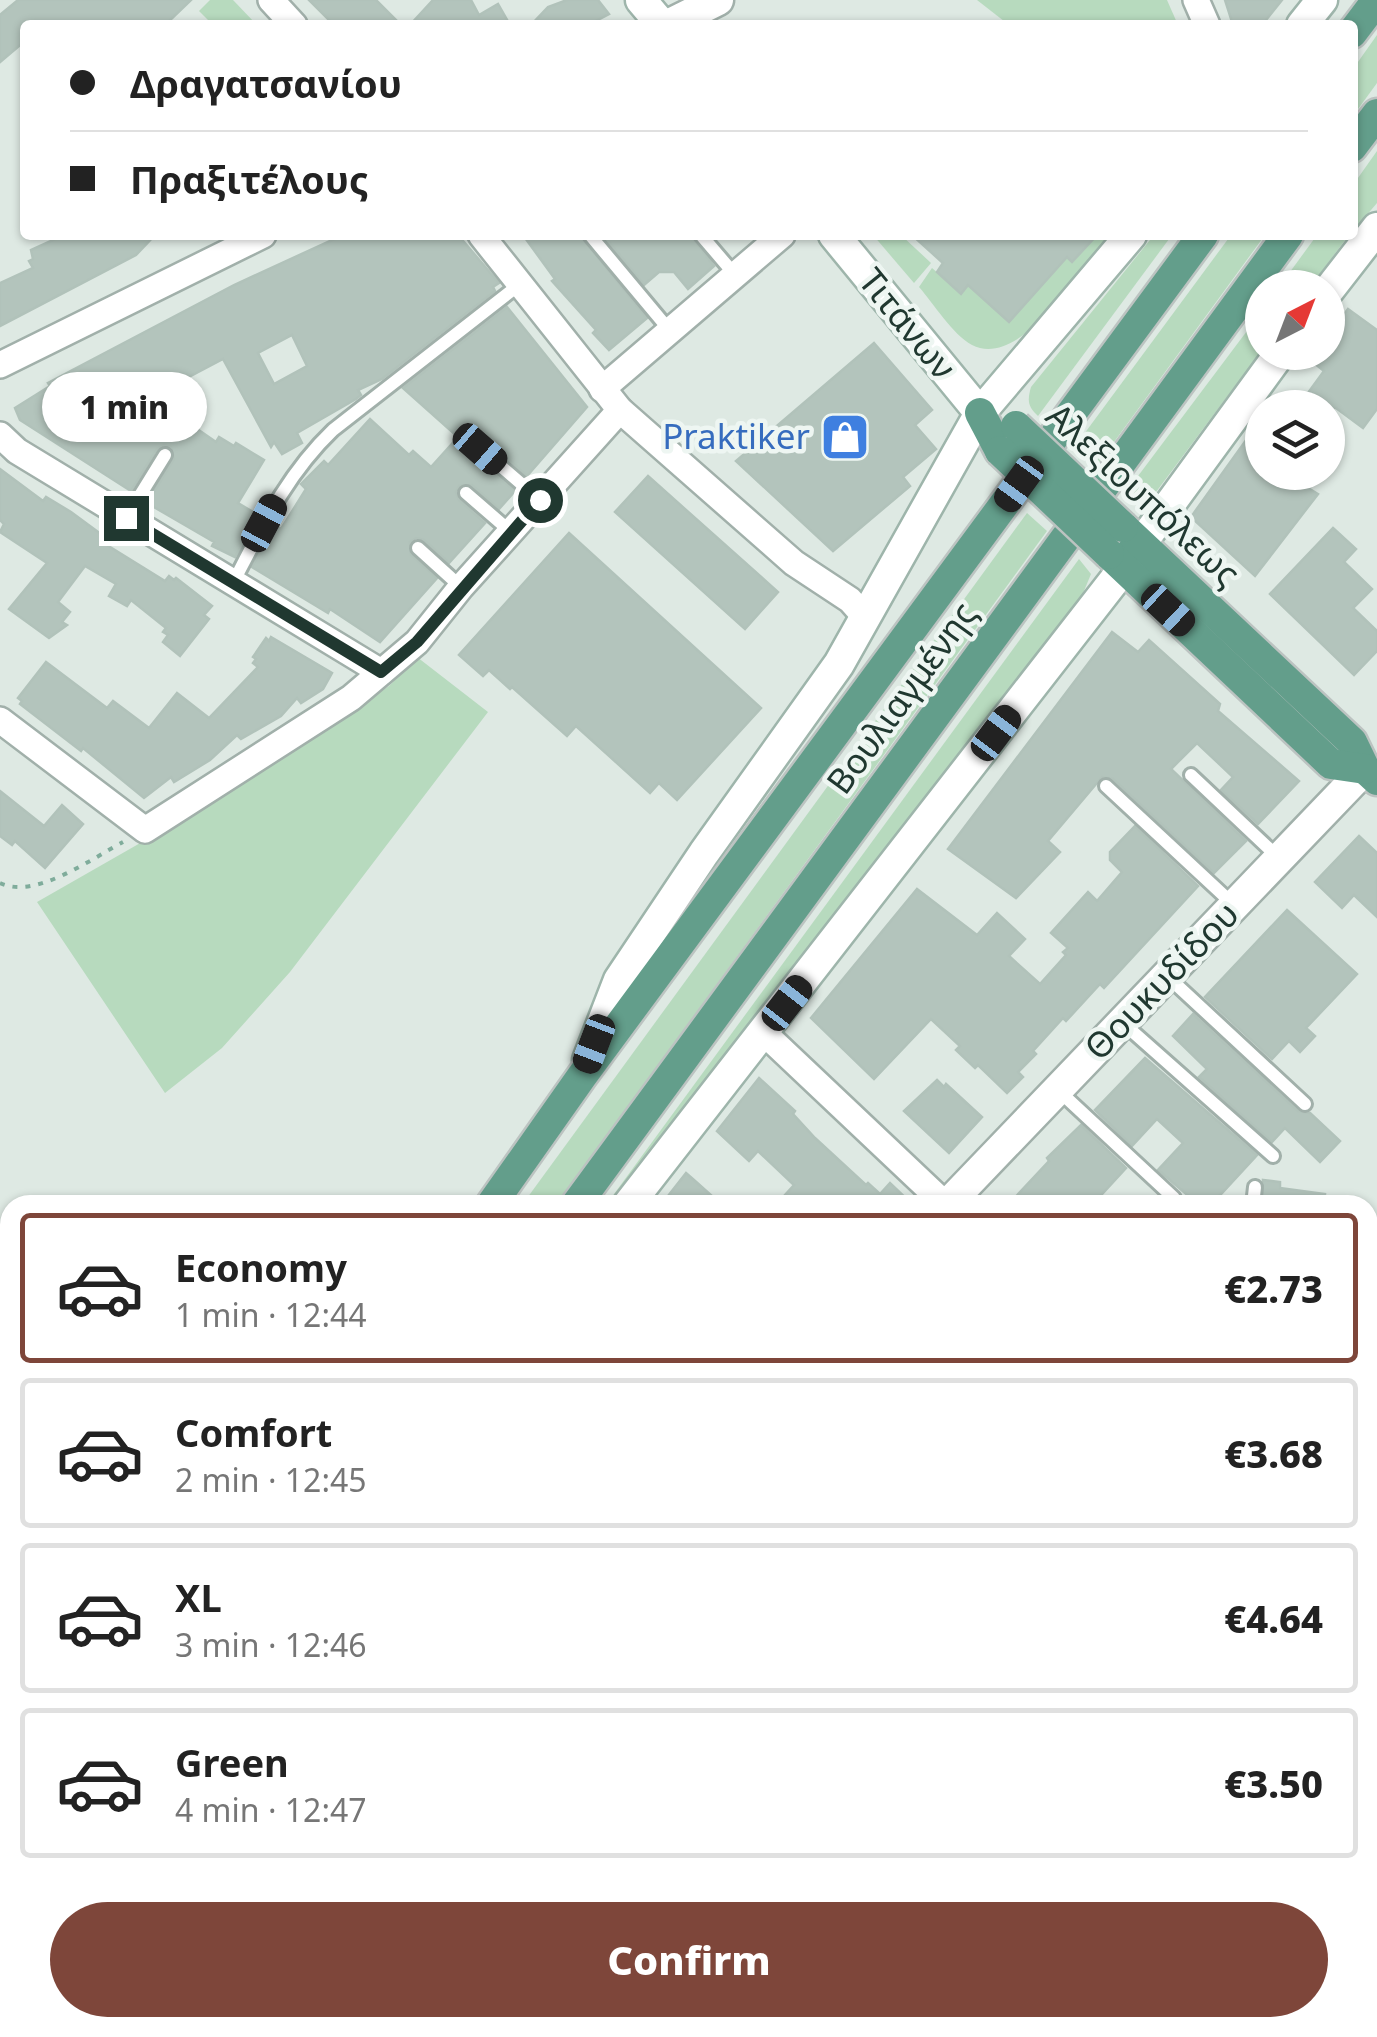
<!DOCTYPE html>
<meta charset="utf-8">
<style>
body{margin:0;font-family:"Noto Sans",sans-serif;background:#f6f6f6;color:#222;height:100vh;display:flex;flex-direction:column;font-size:38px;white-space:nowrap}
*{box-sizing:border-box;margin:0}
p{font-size:32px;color:#767676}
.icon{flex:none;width:55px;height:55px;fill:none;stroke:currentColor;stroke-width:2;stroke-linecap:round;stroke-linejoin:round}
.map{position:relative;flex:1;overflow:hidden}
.sheet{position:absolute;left:0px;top:1195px;width:1378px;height:842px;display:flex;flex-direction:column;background:#fff;border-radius:30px 30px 0 0;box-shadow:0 2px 8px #0004}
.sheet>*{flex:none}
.guide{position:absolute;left:20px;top:20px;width:1338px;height:220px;border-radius:10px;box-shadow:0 2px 8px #0004;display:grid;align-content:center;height:220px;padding:0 50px;background:#fff}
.needle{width:65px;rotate:42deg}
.controls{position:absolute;left:1245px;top:270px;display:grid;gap:20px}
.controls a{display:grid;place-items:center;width:100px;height:100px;border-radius:50%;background:#fff;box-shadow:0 2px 8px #0004;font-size:50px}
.end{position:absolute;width:45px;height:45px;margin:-22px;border:12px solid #203830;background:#fff;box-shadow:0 0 0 5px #fff}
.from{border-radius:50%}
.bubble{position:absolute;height:70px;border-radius:35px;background:#fff;box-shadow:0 2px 8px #0004;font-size:32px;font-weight:800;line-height:70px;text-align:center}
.car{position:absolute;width:30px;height:60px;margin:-30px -15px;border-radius:12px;box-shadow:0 0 8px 2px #0007;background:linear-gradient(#222 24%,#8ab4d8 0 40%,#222 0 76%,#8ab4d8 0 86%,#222 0)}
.guide b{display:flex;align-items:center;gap:35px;height:95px;font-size:38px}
.guide b+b{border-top:2px solid #e0e0e0}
.guide i{width:25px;height:25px;background:#222}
ul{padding:18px 0 0;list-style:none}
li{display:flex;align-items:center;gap:30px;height:150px;margin:0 20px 15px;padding:0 30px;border:5px solid #e0e0e0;border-radius:10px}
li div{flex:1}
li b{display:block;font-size:38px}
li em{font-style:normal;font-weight:800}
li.active{border-color:#7e463a}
li>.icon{width:90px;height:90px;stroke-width:1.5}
.primary-button{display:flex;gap:20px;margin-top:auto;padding:20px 50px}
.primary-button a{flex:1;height:115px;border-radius:60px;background:#7e463a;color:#fff;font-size:40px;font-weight:800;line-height:115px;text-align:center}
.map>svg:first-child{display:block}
.green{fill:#b7dabe}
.building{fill:#b3c4bc;stroke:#b1c2ba;stroke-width:2.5;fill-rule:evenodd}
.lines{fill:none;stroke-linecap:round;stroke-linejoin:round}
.service-casing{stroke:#a1b0aa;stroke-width:18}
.minor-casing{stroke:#a1b0aa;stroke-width:30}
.tertiary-casing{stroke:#a1b0aa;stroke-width:35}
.secondary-casing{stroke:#9eb5ab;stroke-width:35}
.primary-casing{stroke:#bcc3c1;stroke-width:35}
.path{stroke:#7fac9b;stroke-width:4;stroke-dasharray:5 8;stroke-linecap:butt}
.service{stroke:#fff;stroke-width:12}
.minor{stroke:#fff;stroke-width:25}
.tertiary{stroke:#fff;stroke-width:30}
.secondary{stroke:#fff;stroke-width:30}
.primary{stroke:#639e8b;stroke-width:30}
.primary-bridge-casing{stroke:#bcc3c1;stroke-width:35;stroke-linecap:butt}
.primary-bridge{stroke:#639e8b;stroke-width:30}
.route{stroke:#203830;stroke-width:12}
.labels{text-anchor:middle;stroke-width:9;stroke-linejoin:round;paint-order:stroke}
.street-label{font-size:35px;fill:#203830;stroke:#eef6f2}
.shop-label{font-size:35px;fill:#366cbe;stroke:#eef6f2;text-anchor:end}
</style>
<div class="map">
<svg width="1377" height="2037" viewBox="0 0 1377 2037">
<rect width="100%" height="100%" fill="#dee9e3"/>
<!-- green -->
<g class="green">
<path d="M210,0H233L257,25H213L199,11Z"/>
<path d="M977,0H1167L1178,25H1009Z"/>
<path d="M1377,35V83L1353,116V69Z"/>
<path d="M1377,151V203L1353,231V185Z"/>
<path d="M873,235H901L931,263L914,283Z"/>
<path d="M1097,235H1110C1083,268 1021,370 972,345C952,334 934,304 919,287L932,268L961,293L968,285L1067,257L1073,262Z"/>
<path d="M1154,235H1172L1038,416C1028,407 1027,401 1031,387Z"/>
<path d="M1231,235H1265L1095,468L1073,449Z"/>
<path d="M1317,235H1349L1310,287H1279Z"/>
<path d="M1262,311V350L1153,496L1131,504L1123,496Z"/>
<path d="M1027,513L1047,531L556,1205H522Z"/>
<path d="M1079,559L1091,574L1079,603L703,1092L612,1205H606Z"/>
<path d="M417,657L488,712L290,972L222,1048L165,1093L37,902L142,842L389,686Z"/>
<path d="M1368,1397L1377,1399V1471L1368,1481Z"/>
</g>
<!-- building -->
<g class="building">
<path d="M18,0H191L165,25H25V41L0,62V15Z"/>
<path d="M309,0H376L401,25H334Z"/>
<path d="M433,0H471L479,15L498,4L510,25H410Z"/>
<path d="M567,0H598L609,14L588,25H531L548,7Z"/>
<path d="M1225,0H1282L1262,25H1233Z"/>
<path d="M64,235H155L136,255L0,326V283L33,268L29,261L33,259L31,250Z"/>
<path d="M343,235H458L499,283L493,287L495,291L382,379L358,390L361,395L356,399L297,433L302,443L282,454L274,442L271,447L223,359L151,397L216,442L219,437L234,446L236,443L264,460L238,503L258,515L235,557L212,546L214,542L147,503L174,459L171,447L164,445L157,449L131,491L20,420L15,408L50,386L48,383L234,285ZM292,335L307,366L274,384L258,353Z"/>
<path d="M523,235H580L647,318L609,350L593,333L596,330L552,281L555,279Z"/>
<path d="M603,235H691L714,266L688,289L674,272H659L644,285Z"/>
<path d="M912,235H1097L1072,262L1067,257L1009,322L968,285L961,294L937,272L943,263Z"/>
<path d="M507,307L587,407L527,476L488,441L474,442L471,448L474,456L515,491L499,509L472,485L459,486L456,492L459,500L485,523L449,563L424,540L416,538L410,542L411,555L437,578L380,642L330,609L328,613L252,567L275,525L281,529L306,489L301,484L324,461L328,465L370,419L409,455L413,451L431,467L458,437L403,388Z"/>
<path d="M1348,309L1377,330V409L1363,428L1336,408H1297L1324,371L1300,352H1328V336Z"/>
<path d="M874,343L932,410L915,425L936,449L903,477L910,486L833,551L736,461Z"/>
<path d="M1262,418V472H1282L1318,494L1255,576L1191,517Z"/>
<path d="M0,469L43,501L46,497L71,512L102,535V542L165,581L169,576L174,580L176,578L212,606L204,615L209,619L180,656L163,642L168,635L163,632L166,628L131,600L127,606L109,596L116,584L85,566L58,602L70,612L62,622L67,625L49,638L9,609L47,563L0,532L4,524L0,520Z"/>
<path d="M648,476L778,592L745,629L615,512Z"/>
<path d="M1333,528L1356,549L1344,562L1372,589L1353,608L1377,631V651L1354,675L1270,594Z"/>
<path d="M569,533L761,708L677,800L659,783L650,793L576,726L567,736L512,687L510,689L489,670L483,676L459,655Z"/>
<path d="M1112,632L1138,652L1149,640L1220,704L1218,711L1299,781L1258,824L1221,790L1233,777L1197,743L1171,769L1246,841L1214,873L1113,779L1102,777L1048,841L1060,852L1016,898L948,849Z"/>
<path d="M271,637L332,673L323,689L301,703L297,698L281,716L241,739L237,735L210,760L174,782L171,777L144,798L83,748L81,751L20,704L22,701L18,698L46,662L107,708L113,701L149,728L177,693L209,718L258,667L253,663L256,659L253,657L266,638L269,641Z"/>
<path d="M0,791L44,826L62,805L83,824L45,868L15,841L12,845L0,836Z"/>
<path d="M1135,826L1198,886L1104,988L1100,984L1066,1021L1063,1018L1033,1051L1036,1054L1018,1072L1023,1077L1007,1093L978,1065L975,1068L956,1050L960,1046L931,1019L874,1079L811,1018L917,889L977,935L997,913L1025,939L1009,956L1040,984L1066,955L1063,952L1068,948L1051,933L1088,892L1097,901L1122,872L1110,860V852Z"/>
<path d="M1359,836L1377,853V917L1354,895L1342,908L1315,882Z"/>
<path d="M1287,910L1357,974L1306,1028L1315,1036L1300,1052L1289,1041L1272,1059L1205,997Z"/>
<path d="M1193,1014L1298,1111L1310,1113L1340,1141L1320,1162L1285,1128L1272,1142L1199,1077L1207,1069L1173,1036Z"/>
<path d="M1145,1058L1257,1155L1211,1205H1199L1158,1170L1183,1143L1157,1119L1132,1146L1095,1110Z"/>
<path d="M759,1078L795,1111L793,1114L815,1138L866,1185L868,1183L880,1194L890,1183L913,1205H795L785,1195L794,1185L758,1151L749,1161L717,1131Z"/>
<path d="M937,1080L944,1087L946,1084L982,1117L949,1153L904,1111Z"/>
<path d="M1081,1125L1126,1168L1092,1205H1008L1049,1161L1047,1158Z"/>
<path d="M686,1173L694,1180L722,1205H661Z"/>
<path d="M1263,1180L1280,1182V1188L1325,1194L1324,1205H1263Z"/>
</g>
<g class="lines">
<!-- service casing -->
<g class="service-casing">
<g id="service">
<path d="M590,235L671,332"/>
<path d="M701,235L736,276"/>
<path d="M481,449L540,500"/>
<path d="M466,493L511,532"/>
<path d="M126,518L165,455"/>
<path d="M418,548L461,587"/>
<path d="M233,583C262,527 287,474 333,430L520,284"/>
<path d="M1191,775L1279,858"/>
<path d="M1106,786L1234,905"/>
<path d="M1167,976L1305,1104"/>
<path d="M1124,1024L1273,1156"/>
<path d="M1058,1090L1174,1198"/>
<path d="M1253,1205L1255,1187"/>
<path d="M343,2028L353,2037"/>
<path d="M467,2028L477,2037"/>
</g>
</g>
<!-- minor casing -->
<g class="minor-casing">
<g id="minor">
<path d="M271,0L294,25"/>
<path d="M1196,0L1207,25"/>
<path d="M481,235L620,410L794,563L850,600L866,618"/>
<path d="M0,365L263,235"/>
<path d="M602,389L782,235"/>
<path d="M0,435L17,451L381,672"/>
<path d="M0,720L145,830L351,698L417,642L461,587L620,410"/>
<path d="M764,1033L946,1205"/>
<path d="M1368,1376L1377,1378"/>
<path d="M1368,1507L1377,1497"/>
<path d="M1368,1612L1377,1621"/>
<path d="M1368,1840L1377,1849"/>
<path d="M1368,1970L1377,1979"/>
<path d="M692,2028L702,2037"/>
<path d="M926,2028L934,2037"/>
<path d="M1067,2028L1077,2037"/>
<path d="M1253,2028L1263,2037"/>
<path d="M864,2037L873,2028"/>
</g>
</g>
<!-- tertiary casing -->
<g class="tertiary-casing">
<g id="tertiary">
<path d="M668,25L718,0"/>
<path d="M947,1205L1365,769"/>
<path d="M122,2028L134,2037"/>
<path d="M33,2037L42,2028"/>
<path d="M169,2037L178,2028"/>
</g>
</g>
<!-- secondary casing -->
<g class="secondary-casing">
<g id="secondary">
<path d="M641,0L662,25"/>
<path d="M1302,25L1322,0"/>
<path d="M834,235L980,413"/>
<path d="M1328,291L1377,228"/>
<path d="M588,1060L619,980L704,853L839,664L980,413L1131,235"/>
<path d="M628,1205L1113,582L1281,352"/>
</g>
</g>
<!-- primary casing -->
<g class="primary-casing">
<g id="primary">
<path d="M1352,33L1377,0"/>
<path d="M1352,147L1377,114"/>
<path d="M980,413L1000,451"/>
<path d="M1123,527L1352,742L1365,769L1377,780"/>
<path d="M1109,554L1331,764L1365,769"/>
<path d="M491,1205L582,1076L1203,235"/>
<path d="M576,1205L1288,235"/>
<path d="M0,1894L10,1880"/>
<path d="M0,2007L10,1993"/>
</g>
</g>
<!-- path -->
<path class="path" d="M0,883C35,900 91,859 123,842"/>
<!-- service -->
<use href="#service" class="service"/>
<!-- minor -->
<use href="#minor" class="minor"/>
<!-- tertiary -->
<use href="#tertiary" class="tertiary"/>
<!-- secondary -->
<use href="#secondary" class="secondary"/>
<!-- primary -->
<use href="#primary" class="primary"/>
<!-- primary-bridge casing -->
<g class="primary-bridge-casing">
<g id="primary-bridge">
<path d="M1016,426L1123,527"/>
<path d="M1000,451L1109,554"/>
</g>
</g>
<!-- primary-bridge -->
<use href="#primary-bridge" class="primary-bridge"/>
</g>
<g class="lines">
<!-- route -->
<path class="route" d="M126,518L381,672L417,642L540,500"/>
</g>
<!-- icons -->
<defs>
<g id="shop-square" transform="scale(2.5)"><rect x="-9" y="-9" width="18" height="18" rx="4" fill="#3f7fe0" stroke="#eef6f2"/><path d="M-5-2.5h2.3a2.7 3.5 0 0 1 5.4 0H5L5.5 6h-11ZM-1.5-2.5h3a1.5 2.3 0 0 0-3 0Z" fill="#fff"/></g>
</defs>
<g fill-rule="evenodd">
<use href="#shop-square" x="845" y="437"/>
</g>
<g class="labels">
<!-- street labels -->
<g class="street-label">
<text transform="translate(907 324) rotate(51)" y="12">Τιτάνων</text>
<text transform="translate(1143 495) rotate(43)" y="12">Αλεξιουπόλεως</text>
<text transform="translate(902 698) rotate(-54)" y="12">Βουλιαγμένης</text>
<text transform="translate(1162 981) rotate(-46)" y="12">Θουκυδίδου</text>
</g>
<!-- shop labels -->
<g class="shop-label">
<text x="810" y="449">Praktiker</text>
</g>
</g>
</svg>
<div class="controls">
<a><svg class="needle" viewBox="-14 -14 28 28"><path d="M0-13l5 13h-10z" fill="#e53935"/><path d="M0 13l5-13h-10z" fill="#767676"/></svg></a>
<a><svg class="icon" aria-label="layers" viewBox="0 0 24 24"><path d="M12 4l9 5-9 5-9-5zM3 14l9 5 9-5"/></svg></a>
</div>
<i class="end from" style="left:540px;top:500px"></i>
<i class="end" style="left:126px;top:518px"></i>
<div class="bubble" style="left:42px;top:372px;width:165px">1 min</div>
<i class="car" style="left:480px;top:449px;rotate:131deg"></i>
<i class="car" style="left:1019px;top:484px;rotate:216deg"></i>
<i class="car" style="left:264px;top:523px;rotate:28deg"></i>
<i class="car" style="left:1168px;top:610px;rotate:133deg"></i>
<i class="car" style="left:996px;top:733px;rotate:37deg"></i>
<i class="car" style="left:787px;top:1003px;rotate:38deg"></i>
<i class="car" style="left:594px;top:1044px;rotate:201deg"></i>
<div class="guide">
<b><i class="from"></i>Δραγατσανίου</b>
<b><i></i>Πραξιτέλους</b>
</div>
<section class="sheet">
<ul>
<li class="active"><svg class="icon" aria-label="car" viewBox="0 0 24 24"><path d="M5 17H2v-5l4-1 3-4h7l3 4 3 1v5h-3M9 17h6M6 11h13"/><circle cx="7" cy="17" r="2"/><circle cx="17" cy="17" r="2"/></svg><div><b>Economy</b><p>1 min · 12:44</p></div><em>€2.73</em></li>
<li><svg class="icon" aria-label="car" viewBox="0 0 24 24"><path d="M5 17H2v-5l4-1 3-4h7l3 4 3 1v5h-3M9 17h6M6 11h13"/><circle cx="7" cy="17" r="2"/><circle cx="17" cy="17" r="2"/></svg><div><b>Comfort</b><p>2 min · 12:45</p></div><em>€3.68</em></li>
<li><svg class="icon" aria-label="car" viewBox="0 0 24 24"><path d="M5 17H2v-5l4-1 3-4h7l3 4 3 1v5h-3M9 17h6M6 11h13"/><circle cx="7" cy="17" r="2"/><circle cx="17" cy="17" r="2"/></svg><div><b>XL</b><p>3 min · 12:46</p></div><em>€4.64</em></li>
<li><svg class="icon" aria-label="car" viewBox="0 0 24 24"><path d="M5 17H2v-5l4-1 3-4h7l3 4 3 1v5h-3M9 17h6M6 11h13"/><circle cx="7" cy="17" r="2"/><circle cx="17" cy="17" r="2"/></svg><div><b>Green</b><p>4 min · 12:47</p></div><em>€3.50</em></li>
</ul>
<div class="primary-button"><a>Confirm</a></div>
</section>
</div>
